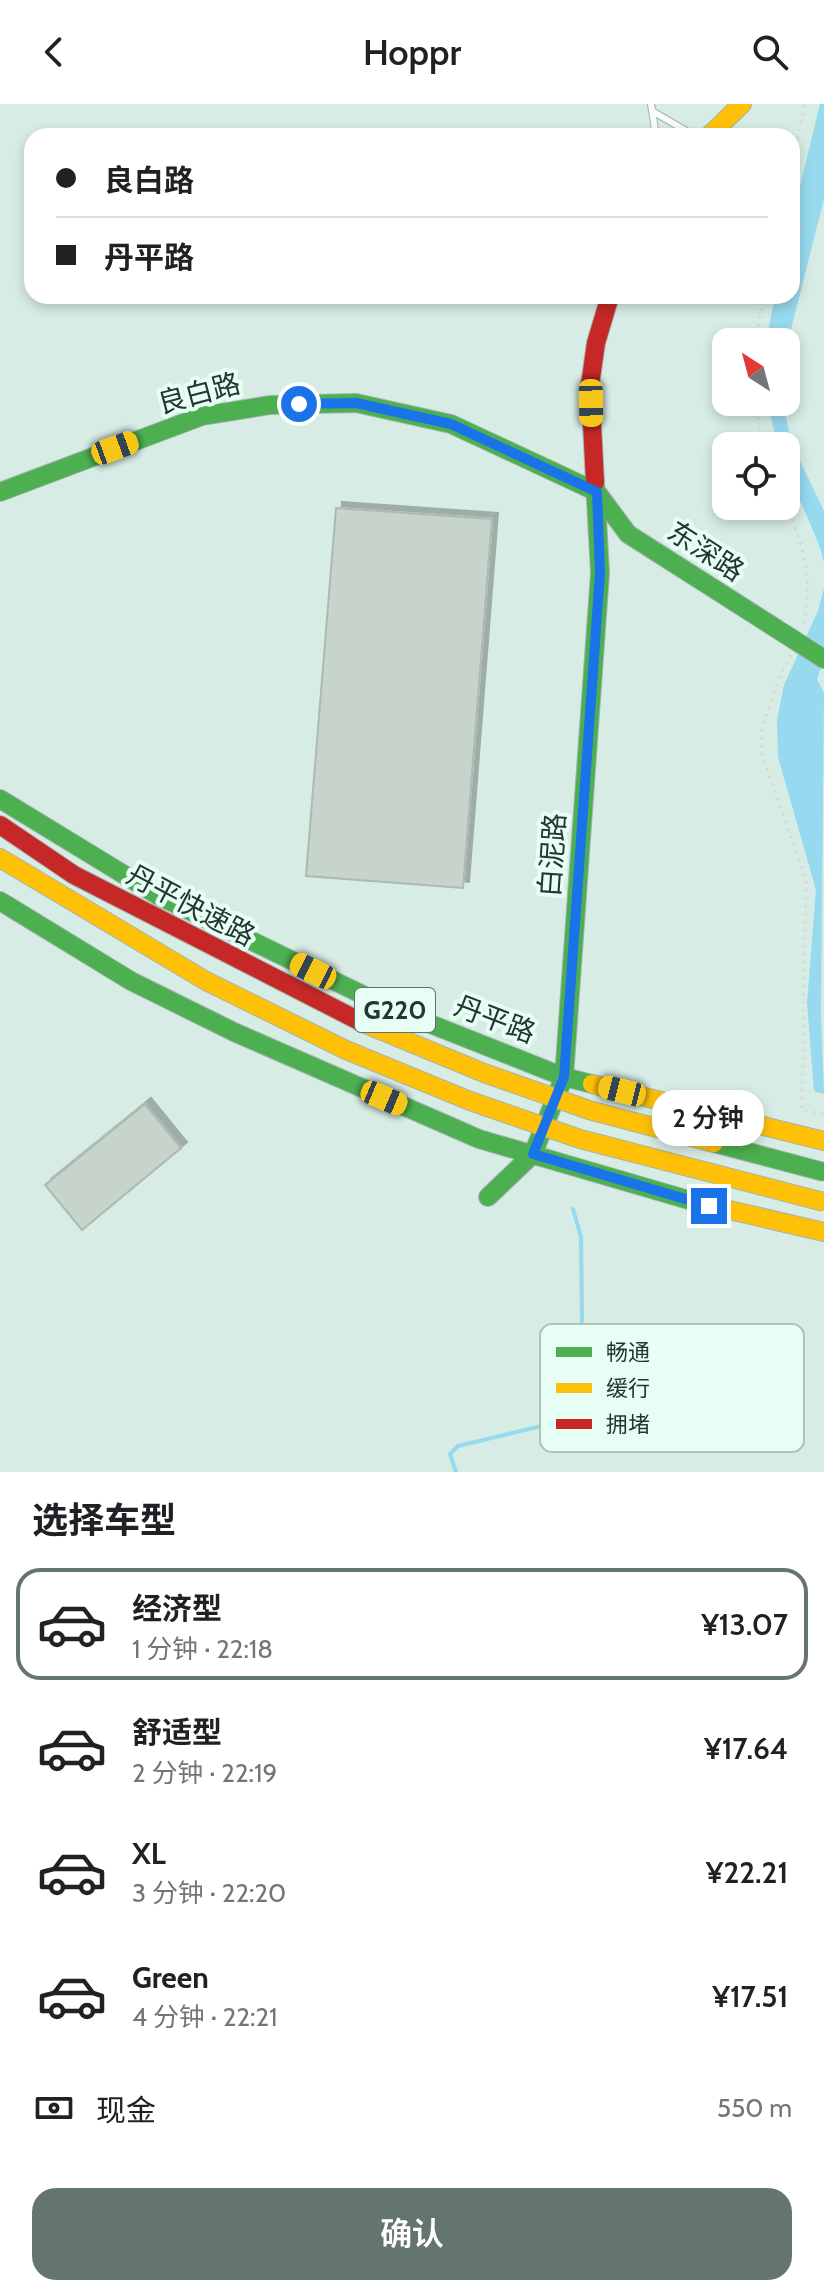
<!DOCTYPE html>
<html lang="zh">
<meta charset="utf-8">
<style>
body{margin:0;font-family:Cabin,"Noto Sans SC",sans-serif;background:#f6f6f6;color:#202124;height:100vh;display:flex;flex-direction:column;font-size:30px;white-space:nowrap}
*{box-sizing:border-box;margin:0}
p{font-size:26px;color:#757577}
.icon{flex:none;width:44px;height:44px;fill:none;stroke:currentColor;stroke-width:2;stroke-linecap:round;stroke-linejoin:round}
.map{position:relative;height:1368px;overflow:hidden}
.sheet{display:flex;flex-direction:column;background:#fff;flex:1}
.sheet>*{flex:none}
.top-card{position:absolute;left:24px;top:24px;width:776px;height:176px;border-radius:24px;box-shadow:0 4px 12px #0003;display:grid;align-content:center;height:176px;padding:0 32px;background:#fff}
.needle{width:52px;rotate:324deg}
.tools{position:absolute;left:712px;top:224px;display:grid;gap:16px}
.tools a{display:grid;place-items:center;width:88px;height:88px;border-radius:16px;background:#fff;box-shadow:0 4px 12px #0003;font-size:40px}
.end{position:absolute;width:36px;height:36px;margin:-18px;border:10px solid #1a73e8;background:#fff;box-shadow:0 0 0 4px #fff}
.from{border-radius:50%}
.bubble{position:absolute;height:56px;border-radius:24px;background:#fff;box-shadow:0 4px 12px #0003;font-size:26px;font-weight:600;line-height:56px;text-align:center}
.car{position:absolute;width:24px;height:48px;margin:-24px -12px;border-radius:10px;box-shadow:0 0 6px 2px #0007;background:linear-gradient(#f5c518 24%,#345 0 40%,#f5c518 0 76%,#345 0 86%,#f5c518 0)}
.top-card b{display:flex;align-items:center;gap:28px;height:76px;font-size:30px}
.top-card b+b{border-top:2px solid #e0e0e0}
.top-card i{width:20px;height:20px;background:#202124}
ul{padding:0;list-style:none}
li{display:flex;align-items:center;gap:24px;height:112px;margin:0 16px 12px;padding:0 16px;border:4px solid transparent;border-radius:24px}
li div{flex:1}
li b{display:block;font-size:30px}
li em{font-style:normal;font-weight:600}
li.current{border-color:#64756f}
li>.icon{width:72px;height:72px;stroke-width:1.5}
h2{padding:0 32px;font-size:36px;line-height:96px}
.pay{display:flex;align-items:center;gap:20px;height:88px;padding:0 32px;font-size:30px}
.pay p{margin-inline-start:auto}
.primary-button{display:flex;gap:16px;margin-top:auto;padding:16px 32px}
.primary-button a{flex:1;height:92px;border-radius:24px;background:#64756f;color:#fff;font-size:32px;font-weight:600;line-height:92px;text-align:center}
header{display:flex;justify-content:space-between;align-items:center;height:104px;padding:0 32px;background:#fff;font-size:36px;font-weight:600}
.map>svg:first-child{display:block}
.water{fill:#97d9ee}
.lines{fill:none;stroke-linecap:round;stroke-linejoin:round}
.stream{stroke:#97d9ee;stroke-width:4}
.building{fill:#c6d4cc;stroke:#acbab1;stroke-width:2;filter:url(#shadow)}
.lane-casing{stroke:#a4b4ae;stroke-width:8}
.fast-casing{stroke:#a4b4ae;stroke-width:20}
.slow-casing{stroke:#a4b4ae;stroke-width:20}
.jam-casing{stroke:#a4b4ae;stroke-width:20}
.path{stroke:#d2d8d6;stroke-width:3;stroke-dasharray:2 6;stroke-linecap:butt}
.lane{stroke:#f9fcfb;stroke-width:6}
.fast{stroke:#4caf50;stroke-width:18}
.slow{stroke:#ffc107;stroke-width:18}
.jam{stroke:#c62828;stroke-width:18}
.fast-bridge-casing{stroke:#a4b4ae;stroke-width:20;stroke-linecap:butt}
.slow-bridge-casing{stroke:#a4b4ae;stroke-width:20;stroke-linecap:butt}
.fast-bridge{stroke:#4caf50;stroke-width:18}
.slow-bridge{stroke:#ffc107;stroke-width:18}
.route{stroke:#1a73e8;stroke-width:10}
.labels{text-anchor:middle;stroke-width:8;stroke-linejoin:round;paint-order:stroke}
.shield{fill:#e7fef5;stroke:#60716b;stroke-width:2}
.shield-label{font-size:26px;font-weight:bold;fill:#263530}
.street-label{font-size:28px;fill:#263530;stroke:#e7fef5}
.key{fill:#e7fef5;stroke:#adc2ba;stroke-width:2}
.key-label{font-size:22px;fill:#263530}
</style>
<header><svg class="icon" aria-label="back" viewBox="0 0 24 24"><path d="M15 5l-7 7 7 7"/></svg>Hoppr<svg class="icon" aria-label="search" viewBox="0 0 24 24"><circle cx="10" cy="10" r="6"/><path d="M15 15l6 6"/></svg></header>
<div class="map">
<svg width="824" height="1368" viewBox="0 0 824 1368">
<defs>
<filter id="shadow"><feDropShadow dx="6" dy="-6" stdDeviation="0" flood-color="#0004"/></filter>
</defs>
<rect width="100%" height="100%" fill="#d7ece4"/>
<!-- water -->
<g class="water">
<path d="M820,0H824V95L786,245V238H766L775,192H792V115Z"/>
<path d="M767,298H783L791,338L824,407V458C815,420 786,381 786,342H778Z"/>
<path d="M824,484V555L817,575L824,589L821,910L824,990L814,987L807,899L816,786L778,653L777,616L784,581L818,507Z"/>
</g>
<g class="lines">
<!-- stream -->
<path class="stream" d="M456,1368L450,1350L458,1342L554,1319L575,1293L582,1215L581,1133L573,1105"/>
</g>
<!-- building -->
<g class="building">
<path d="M336,404L492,415L463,784L306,772Z"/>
<path d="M145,1000L181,1044L82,1126L45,1081Z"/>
</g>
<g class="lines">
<!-- lane casing -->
<g class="lane-casing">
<g id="lane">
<path d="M651,0L656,32"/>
<path d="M652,7L695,32"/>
</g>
</g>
<!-- fast casing -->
<g class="fast-casing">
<g id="fast">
<path d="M0,388L202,312L270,301L356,299L451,320L597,388"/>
<path d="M599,391L628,430L824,555"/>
<path d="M0,695L159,792L390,904L564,973L592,980"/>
<path d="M0,797L131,877L234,928L479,1035L699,1099"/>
<path d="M488,1093L533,1050L564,973L600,469L595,378"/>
</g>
</g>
<!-- slow casing -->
<g class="slow-casing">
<g id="slow">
<path d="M709,32L742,0"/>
<path d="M0,754L206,877L346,946"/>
<path d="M592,980L824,1037"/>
<path d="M699,1099L824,1128"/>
</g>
</g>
<!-- jam casing -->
<g class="jam-casing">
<g id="jam">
<path d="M595,378L590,281L596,239L610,192"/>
<path d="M0,721L74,771L363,919"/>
</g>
</g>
<!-- path -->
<g class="path">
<path d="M792,58L805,0"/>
<path d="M756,238L763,192"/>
<path d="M755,298L763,342"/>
<path d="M786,401C804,444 814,475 803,521"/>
<path d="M791,551L779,574L761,628L762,651L806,775L802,1006L824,1010"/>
</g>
<!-- lane -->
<use href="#lane" class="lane"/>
<!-- fast -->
<use href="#fast" class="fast"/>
<!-- slow -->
<use href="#slow" class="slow"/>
<!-- jam -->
<use href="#jam" class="jam"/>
<!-- fast-bridge casing -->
<g class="fast-bridge-casing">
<path id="fast-bridge" d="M714,1039L824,1068"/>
</g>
<!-- slow-bridge casing -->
<g class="slow-bridge-casing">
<g id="slow-bridge">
<path d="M363,919L484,969L589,1006L714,1039"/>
<path d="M346,946L470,997L580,1035L824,1098"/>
</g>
</g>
<!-- fast-bridge -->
<use href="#fast-bridge" class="fast-bridge"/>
<!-- slow-bridge -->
<use href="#slow-bridge" class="slow-bridge"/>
</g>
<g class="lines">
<!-- route -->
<path class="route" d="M299,300L356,299L451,320L597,388L600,469L564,973L533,1050L709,1102"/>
</g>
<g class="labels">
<!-- shield labels -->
<rect class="shield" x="355" y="884" width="80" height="44" rx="6"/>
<g class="shield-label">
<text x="395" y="915">G220</text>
</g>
<!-- street labels -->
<g class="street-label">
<text transform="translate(199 289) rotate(-15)" y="10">良白路</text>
<text transform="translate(706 447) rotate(33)" y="10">东深路</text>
<text transform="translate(552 751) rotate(-86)" y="10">白泥路</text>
<text transform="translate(191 801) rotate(28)" y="10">丹平快速路</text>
<text transform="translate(495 915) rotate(21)" y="10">丹平路</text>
</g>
</g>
<!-- legend -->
<rect x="540" y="1220" width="264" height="128" rx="12" class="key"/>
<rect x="556" y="1243" width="36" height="10" fill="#4caf50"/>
<rect x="556" y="1279" width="36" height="10" fill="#ffc107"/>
<rect x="556" y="1315" width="36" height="10" fill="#c62828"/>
<g class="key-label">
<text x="606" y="1256">畅通</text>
<text x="606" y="1292">缓行</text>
<text x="606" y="1328">拥堵</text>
</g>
</svg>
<div class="tools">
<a><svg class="needle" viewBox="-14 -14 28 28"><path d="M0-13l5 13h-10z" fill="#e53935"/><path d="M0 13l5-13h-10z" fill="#757577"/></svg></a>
<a><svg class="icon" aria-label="locate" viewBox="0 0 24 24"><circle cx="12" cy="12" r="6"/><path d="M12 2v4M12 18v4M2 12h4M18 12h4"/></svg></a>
</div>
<i class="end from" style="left:299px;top:300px"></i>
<i class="end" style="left:709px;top:1102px"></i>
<div class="bubble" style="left:652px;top:986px;width:112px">2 分钟</div>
<i class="car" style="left:591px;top:299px;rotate:179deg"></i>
<i class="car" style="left:115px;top:344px;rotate:70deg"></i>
<i class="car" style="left:313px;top:867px;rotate:296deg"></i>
<i class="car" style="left:622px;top:987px;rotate:284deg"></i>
<i class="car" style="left:384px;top:994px;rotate:113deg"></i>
<div class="top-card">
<b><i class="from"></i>良白路</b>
<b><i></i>丹平路</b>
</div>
</div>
<section class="sheet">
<h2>选择车型</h2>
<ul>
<li class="current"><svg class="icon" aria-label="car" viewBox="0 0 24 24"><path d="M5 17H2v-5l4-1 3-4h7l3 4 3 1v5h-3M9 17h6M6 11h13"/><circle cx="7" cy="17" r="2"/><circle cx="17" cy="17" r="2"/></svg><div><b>经济型</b><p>1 分钟 · 22:18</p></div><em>¥13.07</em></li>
<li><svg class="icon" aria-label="car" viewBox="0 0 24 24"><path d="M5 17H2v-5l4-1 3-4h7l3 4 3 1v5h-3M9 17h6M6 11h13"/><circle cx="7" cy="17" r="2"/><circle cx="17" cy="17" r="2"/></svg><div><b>舒适型</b><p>2 分钟 · 22:19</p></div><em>¥17.64</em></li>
<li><svg class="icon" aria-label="car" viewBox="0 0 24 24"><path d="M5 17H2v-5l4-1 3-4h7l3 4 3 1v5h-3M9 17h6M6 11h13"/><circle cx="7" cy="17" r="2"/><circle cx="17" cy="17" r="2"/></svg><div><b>XL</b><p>3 分钟 · 22:20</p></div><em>¥22.21</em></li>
<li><svg class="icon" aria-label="car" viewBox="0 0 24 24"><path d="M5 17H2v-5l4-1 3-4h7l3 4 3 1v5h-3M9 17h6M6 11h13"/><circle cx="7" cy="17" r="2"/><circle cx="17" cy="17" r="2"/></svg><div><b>Green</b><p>4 分钟 · 22:21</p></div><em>¥17.51</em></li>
</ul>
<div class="pay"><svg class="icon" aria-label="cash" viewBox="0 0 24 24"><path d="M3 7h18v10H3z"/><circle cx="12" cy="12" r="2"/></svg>现金<p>550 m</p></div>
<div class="primary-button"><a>确认</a></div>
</section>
